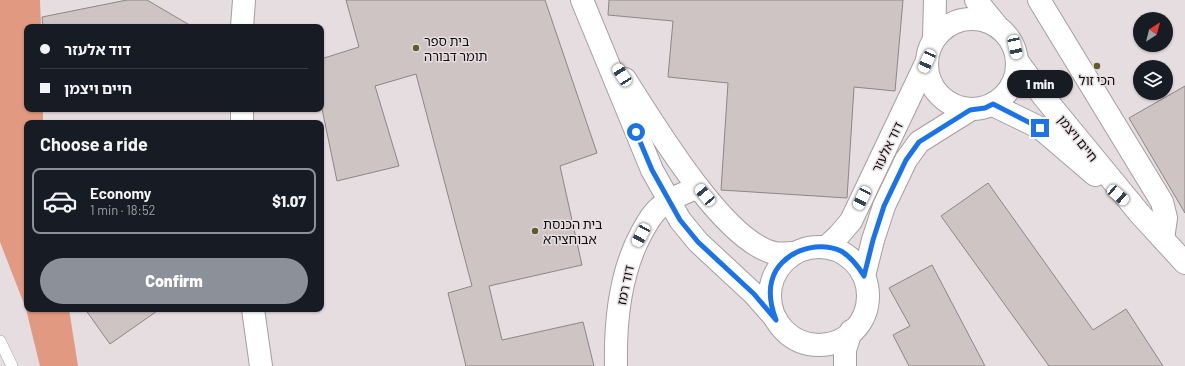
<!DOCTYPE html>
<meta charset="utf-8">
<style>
body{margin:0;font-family:Barlow,"Noto Sans Hebrew",sans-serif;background:#20242c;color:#f1f3f6;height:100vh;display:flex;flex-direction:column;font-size:15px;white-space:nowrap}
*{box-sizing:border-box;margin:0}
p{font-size:13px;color:#9ea1a6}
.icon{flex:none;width:22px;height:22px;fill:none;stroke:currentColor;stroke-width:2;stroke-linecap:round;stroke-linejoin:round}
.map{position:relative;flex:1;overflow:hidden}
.drawer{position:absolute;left:24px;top:120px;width:300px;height:192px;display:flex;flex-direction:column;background:#171b24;border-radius:8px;box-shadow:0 1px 3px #0004}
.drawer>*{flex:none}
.guide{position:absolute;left:24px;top:24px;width:300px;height:88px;border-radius:8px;box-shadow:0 1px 3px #0004;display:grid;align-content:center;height:88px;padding:0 16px;background:#171b24}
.needle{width:26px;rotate:36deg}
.tools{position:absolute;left:1133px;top:12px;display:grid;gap:8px}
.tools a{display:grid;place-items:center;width:40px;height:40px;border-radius:50%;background:#171b24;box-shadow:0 1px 3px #0004;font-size:20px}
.end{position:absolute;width:18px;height:18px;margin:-9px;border:5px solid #1a73e8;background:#fff;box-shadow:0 0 0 2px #fff}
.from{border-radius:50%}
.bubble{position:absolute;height:28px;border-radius:14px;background:#171b24;box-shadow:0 1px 3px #0004;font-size:13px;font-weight:800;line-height:28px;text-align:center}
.car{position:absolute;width:12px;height:24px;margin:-12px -6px;border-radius:5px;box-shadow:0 0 3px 1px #0007;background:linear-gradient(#fff 24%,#345 0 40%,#fff 0 76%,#345 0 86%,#fff 0)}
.guide b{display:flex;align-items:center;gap:14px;height:38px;font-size:15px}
.guide b+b{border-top:1px solid #363941}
.guide i{width:10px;height:10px;background:#f1f3f6}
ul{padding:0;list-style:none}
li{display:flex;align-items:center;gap:12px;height:66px;margin:0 8px 6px;padding:0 8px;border:2px solid transparent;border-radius:8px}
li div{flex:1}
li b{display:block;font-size:15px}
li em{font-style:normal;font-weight:800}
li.current{border-color:#8c9099}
li>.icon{width:36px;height:36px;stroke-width:1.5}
h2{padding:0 16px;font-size:18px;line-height:48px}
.button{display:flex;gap:8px;margin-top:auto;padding:8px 16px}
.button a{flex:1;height:46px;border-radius:24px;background:#8c9099;color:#fff;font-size:16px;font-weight:800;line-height:46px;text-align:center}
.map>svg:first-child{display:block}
.green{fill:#e19982}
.building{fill:#cec4c4;stroke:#8e8585}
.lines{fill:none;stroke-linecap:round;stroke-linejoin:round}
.lane-casing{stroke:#a69da0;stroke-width:12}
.street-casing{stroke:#a69da0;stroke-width:24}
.secondary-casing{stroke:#a69da0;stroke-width:24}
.lane{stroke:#fff;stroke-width:11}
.street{stroke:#fff;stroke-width:22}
.secondary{stroke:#fff;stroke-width:22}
.route{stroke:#1a73e8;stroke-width:5}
.poi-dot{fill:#605c29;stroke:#e6dde0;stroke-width:1.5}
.labels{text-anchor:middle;stroke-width:3;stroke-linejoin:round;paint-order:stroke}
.poi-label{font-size:13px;fill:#0f0c0d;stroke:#e6dde0;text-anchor:start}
.street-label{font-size:13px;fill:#0f0c0d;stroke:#e6dde0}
</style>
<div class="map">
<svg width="1185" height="366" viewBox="0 0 1185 366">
<rect width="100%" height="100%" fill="#e6dde0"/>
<!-- green -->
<path class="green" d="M0,0H40L41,27H27V109H43V123H27V309H69L78,366H40L26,309L0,242Z"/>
<!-- building -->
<g class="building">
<path d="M127,0H147L193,27H43L42,17Z"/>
<path d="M346,0H545L597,153L560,166L582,265L489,286L502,340L583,322L594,366H466L448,293L472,286L416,74L375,86L399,166L337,181L321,104V59L359,47Z"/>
<path d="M609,0H903L895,91L854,87L847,198L721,190L728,83L668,77L673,21L608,15Z"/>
<path d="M1185,86V213L1129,118Z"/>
<path d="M988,183L1093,330L1126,309L1163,366H1049L941,216Z"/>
<path d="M932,265L985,366H909L893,335L910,326L889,288Z"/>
<path d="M85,309H160L110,344Z"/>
</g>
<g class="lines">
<!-- lane casing -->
<g class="lane-casing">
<path id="lane" d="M0,341L12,366"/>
</g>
<!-- street casing -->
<g class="street-casing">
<g id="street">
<path d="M1039,0L1162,202L1166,218L1163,239"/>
<path d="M242,27L244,0"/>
<path d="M242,109V123"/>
<path d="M253,309L261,366"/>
<path d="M616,366C615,320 620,272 642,232C646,225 650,217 656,211C667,199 683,194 698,187"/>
<path d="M845,366V350L851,331"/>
</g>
</g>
<!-- secondary casing -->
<g class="secondary-casing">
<g id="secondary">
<path d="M582,0L652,170L680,220L698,242L754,294L776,319"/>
<path d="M976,0L997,26"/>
<circle cx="972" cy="64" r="45"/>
<path d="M934,39L935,0"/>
<path d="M1018,62L1043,96L1140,214L1185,263"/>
<path d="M625,79C653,122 724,243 775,253C781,254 788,253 793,253"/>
<path d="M993,105L1040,128L1095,175"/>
<circle cx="819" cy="296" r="49"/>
<path d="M826,247L839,235L851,221L927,61"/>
<path d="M864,276L873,240L884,206L906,160L919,142L970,110"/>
</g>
</g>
<!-- lane -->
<use href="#lane" class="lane"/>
<!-- street -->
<use href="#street" class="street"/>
<!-- secondary -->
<use href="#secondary" class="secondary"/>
</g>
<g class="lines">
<!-- route -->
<path class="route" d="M636,132L652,170L680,220L698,242L754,294L776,320C771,307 768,294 772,280C779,253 816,239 841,251C851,257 858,266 864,276L873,240L884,206L906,160L919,142L970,110L985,108L993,104L1040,128"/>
</g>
<!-- markers -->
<g class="poi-dot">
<circle cx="416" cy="48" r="4"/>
<circle cx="1097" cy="66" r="4"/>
<circle cx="535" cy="231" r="4"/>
</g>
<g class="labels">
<!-- poi labels -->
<g class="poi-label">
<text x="424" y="46">בית ספר<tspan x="424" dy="15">תומר דבורה</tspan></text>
<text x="1097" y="85" text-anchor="middle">הכי זול</text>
<text x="543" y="229">בית הכנסת<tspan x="543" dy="15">אבוחצירא</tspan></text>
</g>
<!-- street labels -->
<g class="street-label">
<text transform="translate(1078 138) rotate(51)" y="5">חיים ויצמן</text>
<text transform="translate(887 147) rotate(-64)" y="5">דוד אלעזר</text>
<text transform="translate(625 285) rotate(-78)" y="5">דוד רמז</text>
</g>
</g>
</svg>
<div class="tools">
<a><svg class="needle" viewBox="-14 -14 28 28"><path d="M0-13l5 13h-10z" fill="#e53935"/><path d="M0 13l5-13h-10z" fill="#9ea1a6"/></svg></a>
<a><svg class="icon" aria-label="layers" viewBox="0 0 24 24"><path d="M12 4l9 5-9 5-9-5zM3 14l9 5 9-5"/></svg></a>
</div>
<i class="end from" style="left:636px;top:132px"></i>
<i class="end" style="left:1040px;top:128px"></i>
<div class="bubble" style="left:1007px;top:70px;width:66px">1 min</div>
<i class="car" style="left:1015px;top:47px;rotate:168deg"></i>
<i class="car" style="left:927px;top:61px;rotate:204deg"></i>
<i class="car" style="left:622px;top:75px;rotate:327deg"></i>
<i class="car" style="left:705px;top:195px;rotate:320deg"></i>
<i class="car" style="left:1118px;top:195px;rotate:131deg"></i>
<i class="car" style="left:862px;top:198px;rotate:206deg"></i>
<i class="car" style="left:641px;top:235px;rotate:208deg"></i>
<div class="guide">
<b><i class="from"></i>דוד אלעזר</b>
<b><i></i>חיים ויצמן</b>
</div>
<section class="drawer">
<h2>Choose a ride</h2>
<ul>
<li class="current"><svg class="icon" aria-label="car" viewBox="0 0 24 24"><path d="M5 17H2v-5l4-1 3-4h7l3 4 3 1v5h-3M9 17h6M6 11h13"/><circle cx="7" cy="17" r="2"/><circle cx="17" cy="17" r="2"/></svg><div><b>Economy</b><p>1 min · 18:52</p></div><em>$1.07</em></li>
</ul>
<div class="button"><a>Confirm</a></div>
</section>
</div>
